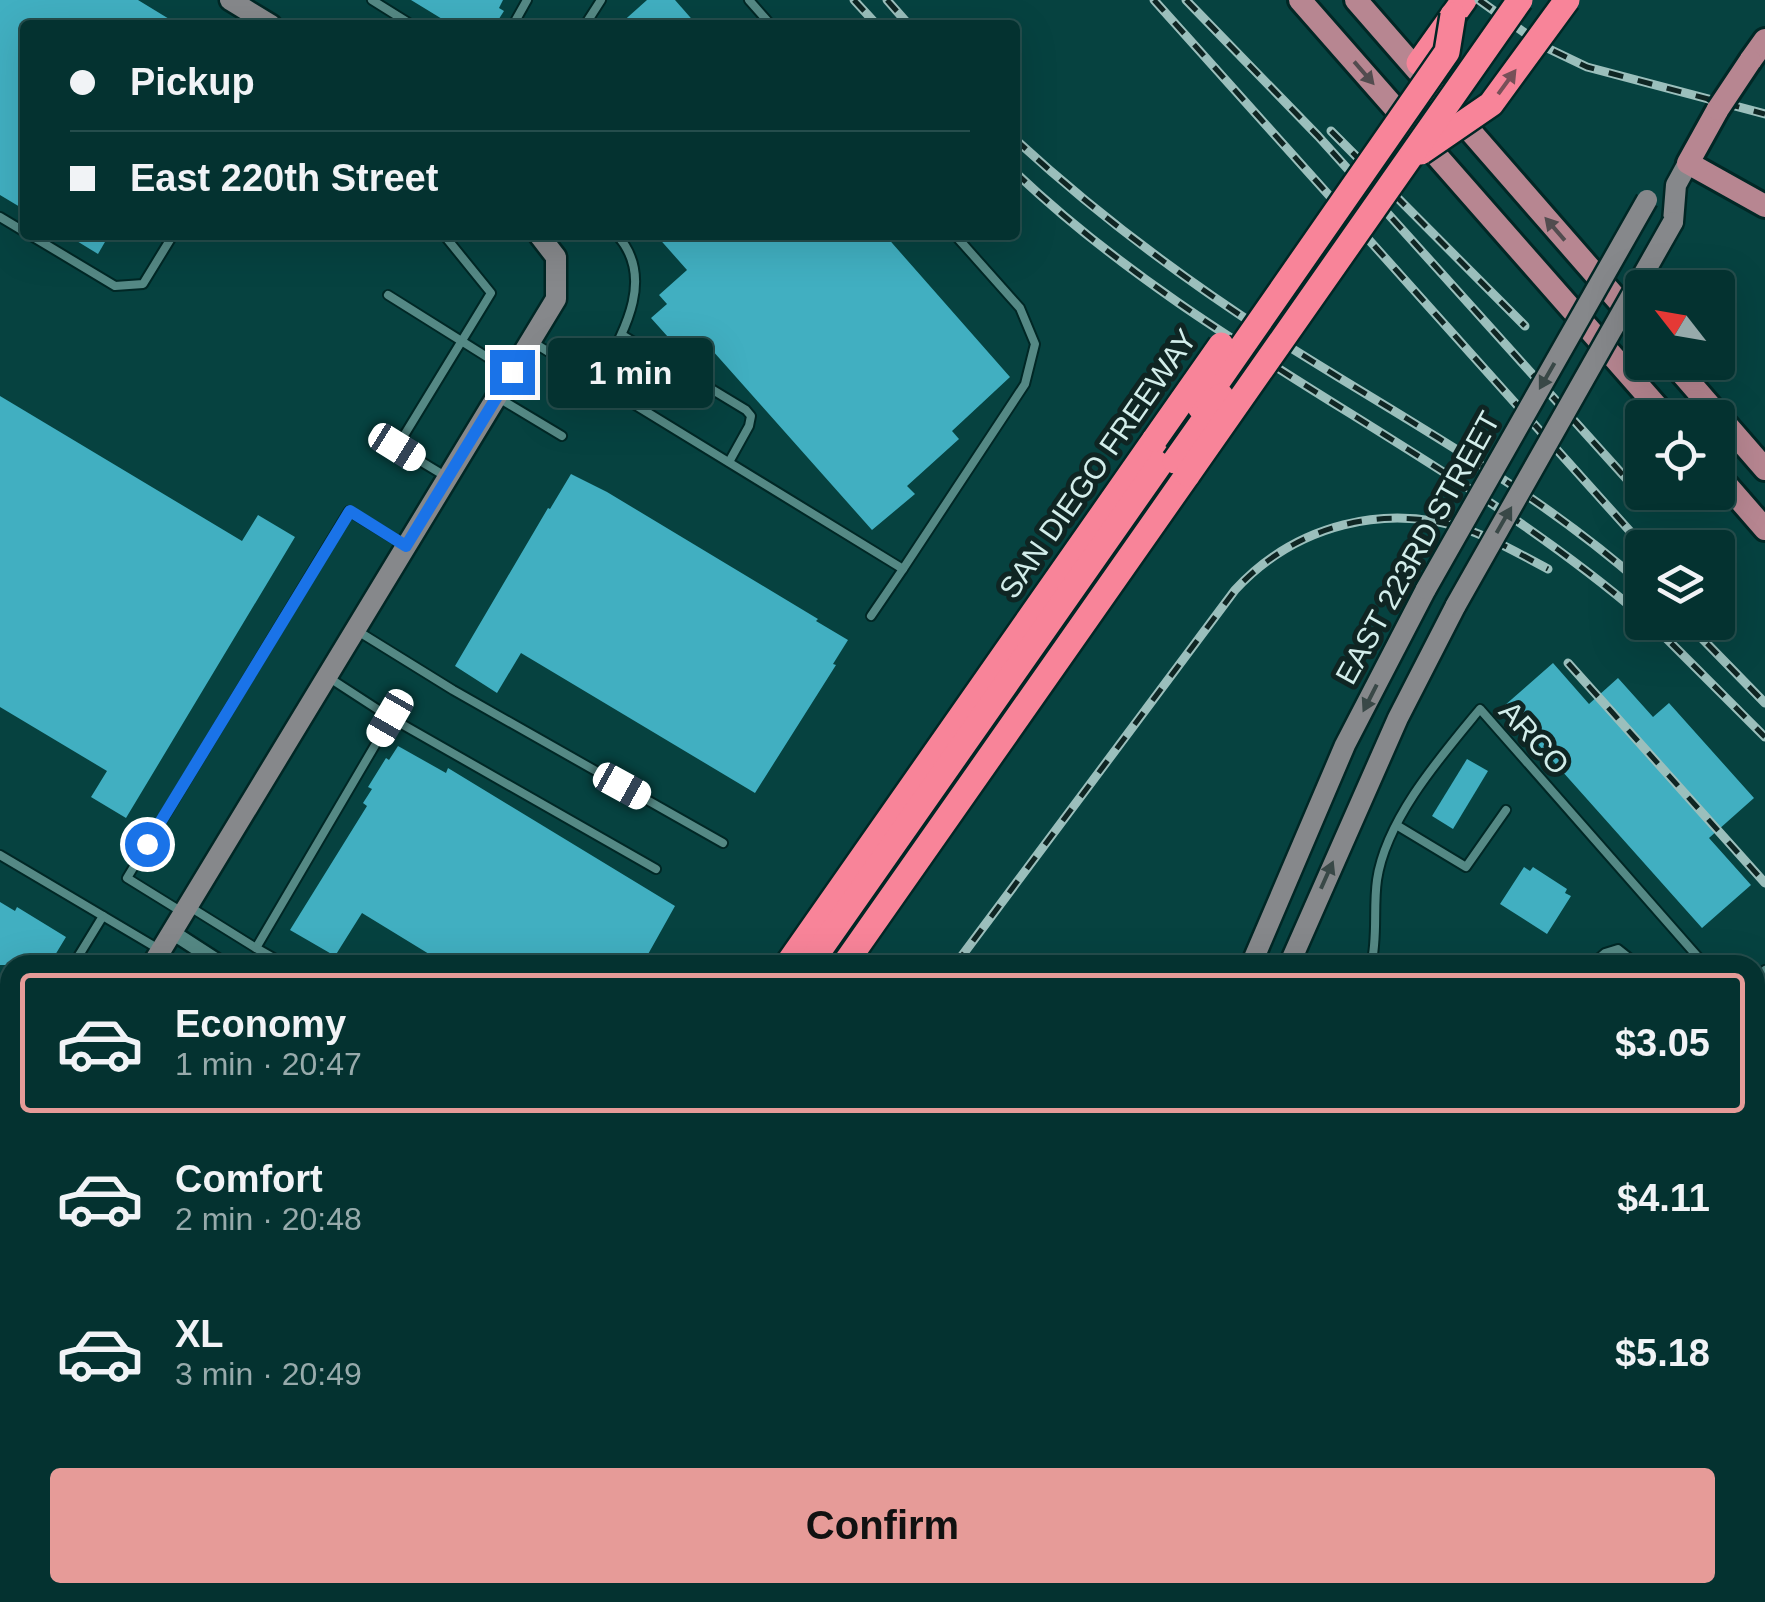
<!DOCTYPE html>
<meta charset="utf-8">
<style>
body{margin:0;font-family:Arial,sans-serif;background:#0d3a38;color:#f1f3f6;height:100vh;display:flex;flex-direction:column;font-size:38px;white-space:nowrap}
*{box-sizing:border-box;margin:0}
p{font-size:32px;color:#97aaab}
.icon{flex:none;width:55px;height:55px;fill:none;stroke:currentColor;stroke-width:2;stroke-linecap:round;stroke-linejoin:round}
.map{position:relative;flex:1;overflow:hidden}
.details{position:absolute;left:0px;top:955px;width:1765px;height:648px;display:flex;flex-direction:column;background:#043230;border-radius:30px 30px 0 0;box-shadow:0 10px 40px #0002,0 0 0 2px #254d4c}
.details>*{flex:none}
.top-card{position:absolute;left:20px;top:20px;width:1000px;height:220px;border-radius:10px;box-shadow:0 10px 40px #0002,0 0 0 2px #254d4c;display:grid;align-content:center;height:220px;padding:0 50px;background:#043230}
.needle{width:65px;rotate:301deg}
.controls{position:absolute;left:1625px;top:270px;display:grid;gap:20px}
.controls a{display:grid;place-items:center;width:110px;height:110px;border-radius:10px;background:#043230;box-shadow:0 10px 40px #0002,0 0 0 2px #254d4c;font-size:50px}
.end{position:absolute;width:45px;height:45px;margin:-22px;border:12px solid #1a73e8;background:#fff;box-shadow:0 0 0 5px #fff}
.from{border-radius:50%}
.bubble{position:absolute;height:70px;border-radius:10px;background:#043230;box-shadow:0 10px 40px #0002,0 0 0 2px #254d4c;font-size:32px;font-weight:600;line-height:70px;text-align:center}
.car{position:absolute;width:30px;height:60px;margin:-30px -15px;border-radius:12px;box-shadow:0 0 8px 2px #0007;background:linear-gradient(#fff 24%,#345 0 40%,#fff 0 76%,#345 0 86%,#fff 0)}
.top-card b{display:flex;align-items:center;gap:35px;height:95px;font-size:38px}
.top-card b+b{border-top:2px solid #254d4c}
.top-card i{width:25px;height:25px;background:#f1f3f6}
ul{padding:18px 0 0;list-style:none}
li{display:flex;align-items:center;gap:30px;height:140px;margin:0 20px 15px;padding:0 30px;border:5px solid transparent;border-radius:10px}
li div{flex:1}
li b{display:block;font-size:38px}
li em{font-style:normal;font-weight:600}
li.on{border-color:#e69b98}
li>.icon{width:90px;height:90px;stroke-width:1.5}
.button{display:flex;gap:20px;margin-top:auto;padding:20px 50px}
.button a{flex:1;height:115px;border-radius:10px;background:#e69b98;color:#111;font-size:40px;font-weight:600;line-height:115px;text-align:center}
.map>svg:first-child{display:block}
.building{fill:#41afc1}
.lines{fill:none;stroke-linecap:round;stroke-linejoin:round}
.lane-casing{stroke:#002725;stroke-width:12}
.street-casing{stroke:#002725;stroke-width:19}
.secondary-casing{stroke:#002725;stroke-width:25}
.primary-casing{stroke:#002725;stroke-width:28}
.highway-casing{stroke:#002725;stroke-width:30}
.path{stroke:#6f9a97;stroke-width:2.5;stroke-dasharray:2.5 8;stroke-linecap:butt}
.lane{stroke:#558985;stroke-width:8}
.street{stroke:#558985;stroke-width:14}
.secondary{stroke:#86888b;stroke-width:20}
.primary{stroke:#b78691;stroke-width:22}
.highway{stroke:#f88499;stroke-width:25}
.rail-casing{stroke:#9bbfbc;stroke-width:9}
.rail{stroke:#0f2523;stroke-width:5;stroke-dasharray:15;stroke-linecap:butt}
.secondary-bridge-casing{stroke:#002725;stroke-width:25;stroke-linecap:butt}
.primary-bridge-casing{stroke:#002725;stroke-width:28;stroke-linecap:butt}
.highway-bridge-casing{stroke:#002725;stroke-width:30;stroke-linecap:butt}
.secondary-bridge{stroke:#86888b;stroke-width:20}
.primary-bridge{stroke:#b78691;stroke-width:22}
.highway-bridge{stroke:#f88499;stroke-width:25}
.oneway{fill:#524c4f}
.oneway2{fill:#785058}
.oneway3{fill:#394847}
.route{stroke:#1a73e8;stroke-width:12}
.labels{text-anchor:middle;stroke-width:10;stroke-linejoin:round;paint-order:stroke}
.street-label{font-size:30px;fill:#d2edea;stroke:#0f2523}
</style>
<div class="map">
<svg width="1765" height="1602" viewBox="0 0 1765 1602">
<rect width="100%" height="100%" fill="#064240"/>
<!-- building -->
<g class="building">
<path d="M0,0H138L179,25H25V210L0,195Z"/>
<path d="M411,0H503L499,8L504,11L495,25H452Z"/>
<path d="M647,0H675L697,25H619Z"/>
<path d="M67,235H109L98,254Z"/>
<path d="M656,235H885L1010,377L952,431L959,439L907,486L915,494L872,530L712,350L694,366L651,318L667,304L659,295L687,270Z"/>
<path d="M0,396L242,541L258,515L295,537L126,818L91,797L107,771L0,707Z"/>
<path d="M571,474L607,492L818,619L816,621L848,640L833,664L836,665L755,793L521,653L497,693L455,666L548,508L550,509Z"/>
<path d="M1553,663L1589,704L1618,678L1653,717L1669,703L1754,798L1709,838L1751,885L1702,928L1504,706Z"/>
<path d="M398,746L446,773L448,768L675,906L642,965H447L362,913L335,956L290,930L367,806L363,803L372,789L368,787L386,758L389,760Z"/>
<path d="M1467,759L1488,771L1453,829L1432,816Z"/>
<path d="M1524,867L1530,871L1533,867L1567,889L1565,893L1571,896L1547,934L1500,904Z"/>
<path d="M0,902L15,911L17,907L66,937L49,965H0Z"/>
</g>
<g class="lines">
<!-- lane casing -->
<g class="lane-casing">
<g id="lane">
<path d="M372,0L412,25"/>
<path d="M749,0L771,25"/>
<path d="M513,25L527,0"/>
<path d="M585,25L601,0"/>
<path d="M0,217L25,232"/>
<path d="M30,235L115,286L143,284L173,235"/>
<path d="M444,235L491,293L397,447L445,476"/>
<path d="M388,295L511,372"/>
<path d="M622,335L746,410L751,416L749,426L729,462"/>
<path d="M534,343L903,569L1025,384L1035,344L1020,308L955,235"/>
<path d="M597,381C620,338 658,280 617,235"/>
<path d="M497,397L562,436"/>
<path d="M871,616L903,569"/>
<path d="M356,630L453,690L723,843"/>
<path d="M391,718L656,869"/>
<path d="M1398,826L1466,867L1506,810"/>
<path d="M0,855L157,948"/>
<path d="M190,907L256,948L391,718L331,679"/>
<path d="M182,912L127,878L349,511L406,546"/>
<path d="M256,948L286,965"/>
<path d="M73,965L103,916"/>
<path d="M1371,965C1378,938 1373,908 1377,880C1386,819 1442,755 1480,709L1705,965"/>
<path d="M1591,965L1605,953L1618,949L1638,965"/>
<path d="M1755,978L1765,970"/>
<path d="M1755,1022L1765,1033"/>
<path d="M0,1084L10,1068"/>
<path d="M1755,1096L1765,1107"/>
<path d="M1755,1135L1765,1124"/>
<path d="M1755,1216L1765,1223"/>
<path d="M0,1325L10,1331"/>
<path d="M1755,1393L1765,1376"/>
<path d="M1755,1491L1765,1474"/>
<path d="M0,1514L10,1525"/>
<path d="M68,1592L76,1602"/>
<path d="M813,1592L825,1602"/>
<path d="M1316,1592L1325,1602"/>
<path d="M1550,1592L1565,1602"/>
<path d="M1621,1592L1628,1602"/>
<path d="M642,1602L647,1592"/>
<path d="M1339,1602L1345,1592"/>
<path d="M1687,1602L1693,1592"/>
</g>
</g>
<!-- street casing -->
<g class="street-casing">
<path id="street" d="M172,932L223,965"/>
</g>
<!-- secondary casing -->
<g class="secondary-casing">
<g id="secondary">
<path d="M230,0L271,25"/>
<path d="M1673,222L1676,185L1688,163"/>
<path d="M152,965L556,299V257L539,235"/>
<path d="M1251,965L1345,745L1426,589"/>
<path d="M1289,965L1398,718L1456,605"/>
<path d="M0,1221L10,1204"/>
<path d="M914,1602L920,1592"/>
</g>
</g>
<!-- primary casing -->
<g class="primary-casing">
<g id="primary">
<path d="M1300,0L1667,418"/>
<path d="M1356,0L1642,328"/>
<path d="M1750,61L1765,40"/>
<path d="M1718,109L1688,163L1765,206"/>
<path d="M1672,362L1765,469"/>
<path d="M1718,475L1765,529"/>
</g>
</g>
<!-- highway casing -->
<g class="highway-casing">
<g id="highway">
<path d="M1419,63L1464,0"/>
<path d="M787,965L1155,439"/>
<path d="M809,965L1167,454"/>
<path d="M844,965L1188,474"/>
<path d="M388,1602L393,1592"/>
<path d="M409,1602L415,1592"/>
<path d="M443,1602L449,1592"/>
</g>
</g>
<!-- path -->
<path class="path" d="M1755,1346L1765,1329"/>
<!-- lane -->
<use href="#lane" class="lane"/>
<!-- street -->
<use href="#street" class="street"/>
<!-- secondary -->
<use href="#secondary" class="secondary"/>
<!-- primary -->
<use href="#primary" class="primary"/>
<!-- highway -->
<use href="#highway" class="highway"/>
<!-- rail casing -->
<g class="rail-casing">
<g id="rail">
<path d="M854,0L877,25"/>
<path d="M887,0L909,25"/>
<path d="M1154,0L1645,548"/>
<path d="M1186,0L1318,136L1641,495"/>
<path d="M1479,0L1543,46L1587,67L1765,114"/>
<path d="M1331,131L1525,326"/>
<path d="M1015,139C1094,212 1178,275 1269,334C1394,414 1530,485 1642,584"/>
<path d="M1015,172C1202,350 1447,449 1642,616"/>
<path d="M1650,622L1765,737"/>
<path d="M1686,622L1765,703"/>
<path d="M1568,663L1765,883"/>
<path d="M955,965L1235,590C1295,525 1386,501 1471,531C1498,541 1523,556 1548,569"/>
<path d="M526,1602L532,1592"/>
</g>
</g>
<!-- rail -->
<use href="#rail" class="rail"/>
<!-- secondary-bridge casing -->
<g class="secondary-bridge-casing">
<g id="secondary-bridge">
<path d="M1426,589L1647,200"/>
<path d="M1456,605L1673,222"/>
</g>
</g>
<!-- primary-bridge casing -->
<g class="primary-bridge-casing">
<path id="primary-bridge" d="M1718,109L1750,61"/>
</g>
<!-- highway-bridge casing -->
<g class="highway-bridge-casing">
<g id="highway-bridge">
<path d="M1421,152L1491,104L1567,0"/>
<path d="M1200,407L1447,52L1453,15"/>
<path d="M1155,439L1221,345"/>
<path d="M1175,461L1221,396"/>
<path d="M1188,474L1520,0"/>
</g>
</g>
<!-- secondary-bridge -->
<use href="#secondary-bridge" class="secondary-bridge"/>
<!-- primary-bridge -->
<use href="#primary-bridge" class="primary-bridge"/>
<!-- highway-bridge -->
<use href="#highway-bridge" class="highway-bridge"/>
</g>
<!-- one-way arrows -->
<defs><path id="oneway-solid" d="M-6-.8H1V-3.2L6.5 0L1 3.2V.8H-6Z" transform="scale(2.5)"/></defs>
<g class="oneway">
<use href="#oneway-solid" transform="translate(1364 73) rotate(49)"/>
<use href="#oneway-solid" transform="translate(1555 229) rotate(-131)"/>
</g>
<use class="oneway2" href="#oneway-solid" transform="translate(1507 82) rotate(-54)"/>
<g class="oneway3">
<use href="#oneway-solid" transform="translate(1547 376) rotate(120)"/>
<use href="#oneway-solid" transform="translate(1504 520) rotate(-60)"/>
<use href="#oneway-solid" transform="translate(1370 698) rotate(117)"/>
<use href="#oneway-solid" transform="translate(1327 875) rotate(-66)"/>
</g>
<g class="lines">
<!-- route -->
<path class="route" d="M147,844L350,511L406,546L512,372"/>
</g>
<g class="labels">
<!-- street labels -->
<g class="street-label">
<text transform="translate(1098 464) rotate(-55)" y="10">SAN DIEGO FREEWAY</text>
<text transform="translate(1418 548) rotate(-61)" y="10">EAST 223RD STREET</text>
<text transform="translate(1534 738) rotate(48)" y="10">ARCO</text>
</g>
</g>
</svg>
<div class="controls">
<a><svg class="needle" viewBox="-14 -14 28 28"><path d="M0-13l5 13h-10z" fill="#e53935"/><path d="M0 13l5-13h-10z" fill="#97aaab"/></svg></a>
<a><svg class="icon" aria-label="locate" viewBox="0 0 24 24"><circle cx="12" cy="12" r="6"/><path d="M12 2v4M12 18v4M2 12h4M18 12h4"/></svg></a>
<a><svg class="icon" aria-label="layers" viewBox="0 0 24 24"><path d="M12 4l9 5-9 5-9-5zM3 14l9 5 9-5"/></svg></a>
</div>
<i class="end from" style="left:147px;top:844px"></i>
<i class="end" style="left:512px;top:372px"></i>
<div class="bubble" style="left:548px;top:338px;width:165px">1 min</div>
<i class="car" style="left:397px;top:447px;rotate:122deg"></i>
<i class="car" style="left:390px;top:718px;rotate:210deg"></i>
<i class="car" style="left:622px;top:786px;rotate:119deg"></i>
<div class="top-card">
<b><i class="from"></i>Pickup</b>
<b><i></i>East 220th Street</b>
</div>
<section class="details">
<ul>
<li class="on"><svg class="icon" aria-label="car" viewBox="0 0 24 24"><path d="M5 17H2v-5l4-1 3-4h7l3 4 3 1v5h-3M9 17h6M6 11h13"/><circle cx="7" cy="17" r="2"/><circle cx="17" cy="17" r="2"/></svg><div><b>Economy</b><p>1 min · 20:47</p></div><em>$3.05</em></li>
<li><svg class="icon" aria-label="car" viewBox="0 0 24 24"><path d="M5 17H2v-5l4-1 3-4h7l3 4 3 1v5h-3M9 17h6M6 11h13"/><circle cx="7" cy="17" r="2"/><circle cx="17" cy="17" r="2"/></svg><div><b>Comfort</b><p>2 min · 20:48</p></div><em>$4.11</em></li>
<li><svg class="icon" aria-label="car" viewBox="0 0 24 24"><path d="M5 17H2v-5l4-1 3-4h7l3 4 3 1v5h-3M9 17h6M6 11h13"/><circle cx="7" cy="17" r="2"/><circle cx="17" cy="17" r="2"/></svg><div><b>XL</b><p>3 min · 20:49</p></div><em>$5.18</em></li>
</ul>
<div class="button"><a>Confirm</a></div>
</section>
</div>
